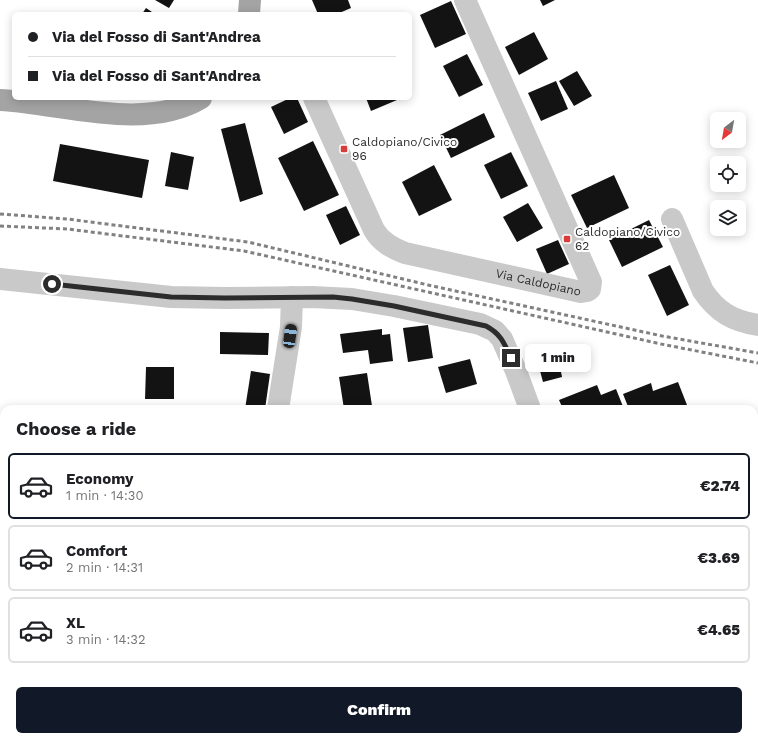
<!DOCTYPE html>
<meta charset="utf-8">
<style>
body{margin:0;font-family:"Work Sans",sans-serif;background:#f6f6f6;color:#202124;height:100vh;display:flex;flex-direction:column;font-size:15px;white-space:nowrap}
*{box-sizing:border-box;margin:0}
p{font-size:13px;color:#757577}
.icon{flex:none;width:22px;height:22px;fill:none;stroke:currentColor;stroke-width:2;stroke-linecap:round;stroke-linejoin:round}
.map{position:relative;flex:1;overflow:hidden}
.details{position:absolute;left:0px;top:405px;width:758px;height:336px;display:flex;flex-direction:column;background:#fff;border-radius:12px 12px 0 0;box-shadow:0 2px 10px #0003}
.details>*{flex:none}
.guide{position:absolute;left:12px;top:12px;width:400px;height:88px;border-radius:6px;box-shadow:0 2px 10px #0003;display:grid;align-content:center;height:88px;padding:0 16px;background:#fff}
.needle{width:26px;rotate:211deg}
.buttons{position:absolute;left:710px;top:112px;display:grid;gap:8px}
.buttons a{display:grid;place-items:center;width:36px;height:36px;border-radius:6px;background:#fff;box-shadow:0 2px 10px #0003;font-size:20px}
.end{position:absolute;width:18px;height:18px;margin:-9px;border:5px solid #2c2c2c;background:#fff;box-shadow:0 0 0 2px #fff}
.from{border-radius:50%}
.bubble{position:absolute;height:28px;border-radius:6px;background:#fff;box-shadow:0 2px 10px #0003;font-size:13px;font-weight:800;line-height:28px;text-align:center}
.car{position:absolute;width:12px;height:24px;margin:-12px -6px;border-radius:5px;box-shadow:0 0 3px 1px #0007;background:linear-gradient(#222 24%,#8ab4d8 0 40%,#222 0 76%,#8ab4d8 0 86%,#222 0)}
.guide b{display:flex;align-items:center;gap:14px;height:38px;font-size:15px}
.guide b+b{border-top:1px solid #e0e0e0}
.guide i{width:10px;height:10px;background:#202124}
ul{padding:0;list-style:none}
li{display:flex;align-items:center;gap:12px;height:66px;margin:0 8px 6px;padding:0 8px;border:2px solid #e0e0e0;border-radius:6px}
li div{flex:1}
li b{display:block;font-size:15px}
li em{font-style:normal;font-weight:800}
li.current{border-color:#111827}
li>.icon{width:36px;height:36px;stroke-width:1.5}
h2{padding:0 16px;font-size:18px;line-height:48px}
.cta{display:flex;gap:8px;margin-top:auto;padding:8px 16px}
.cta a{flex:1;height:46px;border-radius:6px;background:#111827;color:#fff;font-size:16px;font-weight:800;line-height:46px;text-align:center}
.map>svg:first-child{display:block}
.lines{fill:none;stroke-linecap:round;stroke-linejoin:round}
.stream{stroke:#c8d8e8;stroke-width:4.5}
.building{fill:#131313}
.minor{stroke:#c9c9c9;stroke-width:22}
.major{stroke:#a4a4a4;stroke-width:22}
.rail{stroke:#818181;stroke-width:3;stroke-dasharray:4 3;stroke-linecap:butt}
.route{stroke:#2c2c2c;stroke-width:5}
.poi-dot{fill:#d73e3b;stroke:#fff;stroke-width:1.5}
.labels{text-anchor:middle;stroke-width:4;stroke-linejoin:round;paint-order:stroke}
.poi-label{font-size:12px;fill:#2c2c2c;stroke:#fff;text-anchor:start}
.street-label{font-size:12px;fill:#2c2c2c;stroke:#fff}
</style>
<div class="map">
<svg width="758" height="741" viewBox="0 0 758 741">
<rect width="100%" height="100%" fill="#fff"/>
<g class="lines">
<!-- stream -->
<g class="stream">
<path d="M0,609L4,621"/>
<path d="M44,737L46,741"/>
</g>
</g>
<!-- building -->
<g class="building">
<path d="M155,0H174L169,8Z"/>
<path d="M312,0H348L351,8L337,14H318Z"/>
<path d="M540,0H555L543,6Z"/>
<path d="M451,1L466,34L435,48L420,15Z"/>
<path d="M146,8L155,14H142Z"/>
<path d="M534,32L548,59L519,75L505,47Z"/>
<path d="M467,54L483,85L459,97L443,66Z"/>
<path d="M577,71L592,96L574,106L559,81Z"/>
<path d="M556,81L568,109L541,121L528,93Z"/>
<path d="M290,98H297L308,122L284,134L271,107Z"/>
<path d="M366,98H396L397,100L371,111Z"/>
<path d="M484,113L495,137L451,158L440,135Z"/>
<path d="M245,123L263,194L240,202L221,129Z"/>
<path d="M313,141L339,195L304,211L278,158Z"/>
<path d="M60,144L149,160L142,198L53,181Z"/>
<path d="M171,152L194,157L188,190L165,186Z"/>
<path d="M511,152L528,186L501,199L484,165Z"/>
<path d="M434,165L452,200L419,216L402,182Z"/>
<path d="M614,175L629,208L587,228L571,195Z"/>
<path d="M528,203L543,228L517,242L503,217Z"/>
<path d="M346,206L360,235L340,245L326,215Z"/>
<path d="M649,220L663,247L622,267L609,240Z"/>
<path d="M558,240L569,264L547,274L536,249Z"/>
<path d="M670,265L689,305L667,316L648,275Z"/>
<path d="M428,325L433,358L408,362L403,328Z"/>
<path d="M382,329V335L390,334L393,361L370,364L368,350L343,353L340,334Z"/>
<path d="M220,332L269,333L268,355L220,354Z"/>
<path d="M470,359L477,384L446,393L438,367Z"/>
<path d="M559,362L562,377L543,382L539,367Z"/>
<path d="M146,367H174V399H145Z"/>
<path d="M251,371L270,374L265,409H245Z"/>
<path d="M367,373L372,406L344,409L339,377Z"/>
<path d="M678,382L687,405L676,409H655V408L629,409L623,394L651,383L653,391Z"/>
<path d="M597,385L601,395L616,389L624,409H563L559,400Z"/>
<path d="M754,455L758,465V468L754,469Z"/>
<path d="M758,494V524L754,525V495Z"/>
<path d="M758,551V584L754,585V553Z"/>
<path d="M754,615L758,619V640L756,638L754,641Z"/>
<path d="M758,681V702L754,692V682Z"/>
<path d="M307,737H340L342,741H298Z"/>
<path d="M431,737H449L451,741H421Z"/>
</g>
<g class="lines">
<!-- minor -->
<g class="minor">
<path id="s1" d="M314,98L374,230C381,242 392,248 405,253L581,292L587,291L590,289L591,282L465,0"/>
<path d="M672,219L703,291C717,312 733,321 758,325"/>
<path d="M0,279L171,297L225,298L312,297L352,299L394,306L480,324L495,331L502,339L516,371L530,409"/>
<path d="M278,409L291,327L292,297"/>
<path d="M650,737L651,741"/>
<path d="M212,741L214,737"/>
<path d="M259,741L270,737"/>
<path d="M532,741L542,737"/>
</g>
<!-- major -->
<g class="major">
<path d="M249,14L250,0"/>
<path d="M0,100C61,103 145,132 201,98"/>
</g>
<!-- rail -->
<g class="rail">
<path d="M0,214L67,219L248,242L428,285L662,336L758,353"/>
<path d="M0,226L67,229L244,251L661,344L758,363"/>
</g>
</g>
<g class="lines">
<!-- route -->
<path class="route" d="M52,284L171,297L225,298L333,297L352,299L394,306L486,326C501,334 504,343 511,358"/>
</g>
<!-- markers -->
<g class="poi-dot">
<rect x="340" y="145" width="8" height="8" rx="2"/>
<rect x="563" y="235" width="8" height="8" rx="2"/>
</g>
<g class="labels">
<!-- poi labels -->
<g class="poi-label">
<text x="352" y="146">Caldopiano/Civico<tspan x="352" dy="14">96</tspan></text>
<text x="575" y="236">Caldopiano/Civico<tspan x="575" dy="14">62</tspan></text>
</g>
<!-- street labels -->
<g class="street-label">
<text dy="4" stroke="none"><textPath href="#s1" startOffset="321">Via Caldopiano</textPath></text>
</g>
</g>
</svg>
<div class="buttons">
<a><svg class="needle" viewBox="-14 -14 28 28"><path d="M0-13l5 13h-10z" fill="#e53935"/><path d="M0 13l5-13h-10z" fill="#757577"/></svg></a>
<a><svg class="icon" aria-label="locate" viewBox="0 0 24 24"><circle cx="12" cy="12" r="6"/><path d="M12 2v4M12 18v4M2 12h4M18 12h4"/></svg></a>
<a><svg class="icon" aria-label="layers" viewBox="0 0 24 24"><path d="M12 4l9 5-9 5-9-5zM3 14l9 5 9-5"/></svg></a>
</div>
<i class="end from" style="left:52px;top:284px"></i>
<i class="end" style="left:511px;top:358px"></i>
<div class="bubble" style="left:525px;top:344px;width:66px">1 min</div>
<i class="car" style="left:290px;top:336px;rotate:8deg"></i>
<div class="guide">
<b><i class="from"></i>Via del Fosso di Sant'Andrea</b>
<b><i></i>Via del Fosso di Sant'Andrea</b>
</div>
<section class="details">
<h2>Choose a ride</h2>
<ul>
<li class="current"><svg class="icon" aria-label="car" viewBox="0 0 24 24"><path d="M5 17H2v-5l4-1 3-4h7l3 4 3 1v5h-3M9 17h6M6 11h13"/><circle cx="7" cy="17" r="2"/><circle cx="17" cy="17" r="2"/></svg><div><b>Economy</b><p>1 min · 14:30</p></div><em>€2.74</em></li>
<li><svg class="icon" aria-label="car" viewBox="0 0 24 24"><path d="M5 17H2v-5l4-1 3-4h7l3 4 3 1v5h-3M9 17h6M6 11h13"/><circle cx="7" cy="17" r="2"/><circle cx="17" cy="17" r="2"/></svg><div><b>Comfort</b><p>2 min · 14:31</p></div><em>€3.69</em></li>
<li><svg class="icon" aria-label="car" viewBox="0 0 24 24"><path d="M5 17H2v-5l4-1 3-4h7l3 4 3 1v5h-3M9 17h6M6 11h13"/><circle cx="7" cy="17" r="2"/><circle cx="17" cy="17" r="2"/></svg><div><b>XL</b><p>3 min · 14:32</p></div><em>€4.65</em></li>
</ul>
<div class="cta"><a>Confirm</a></div>
</section>
</div>
